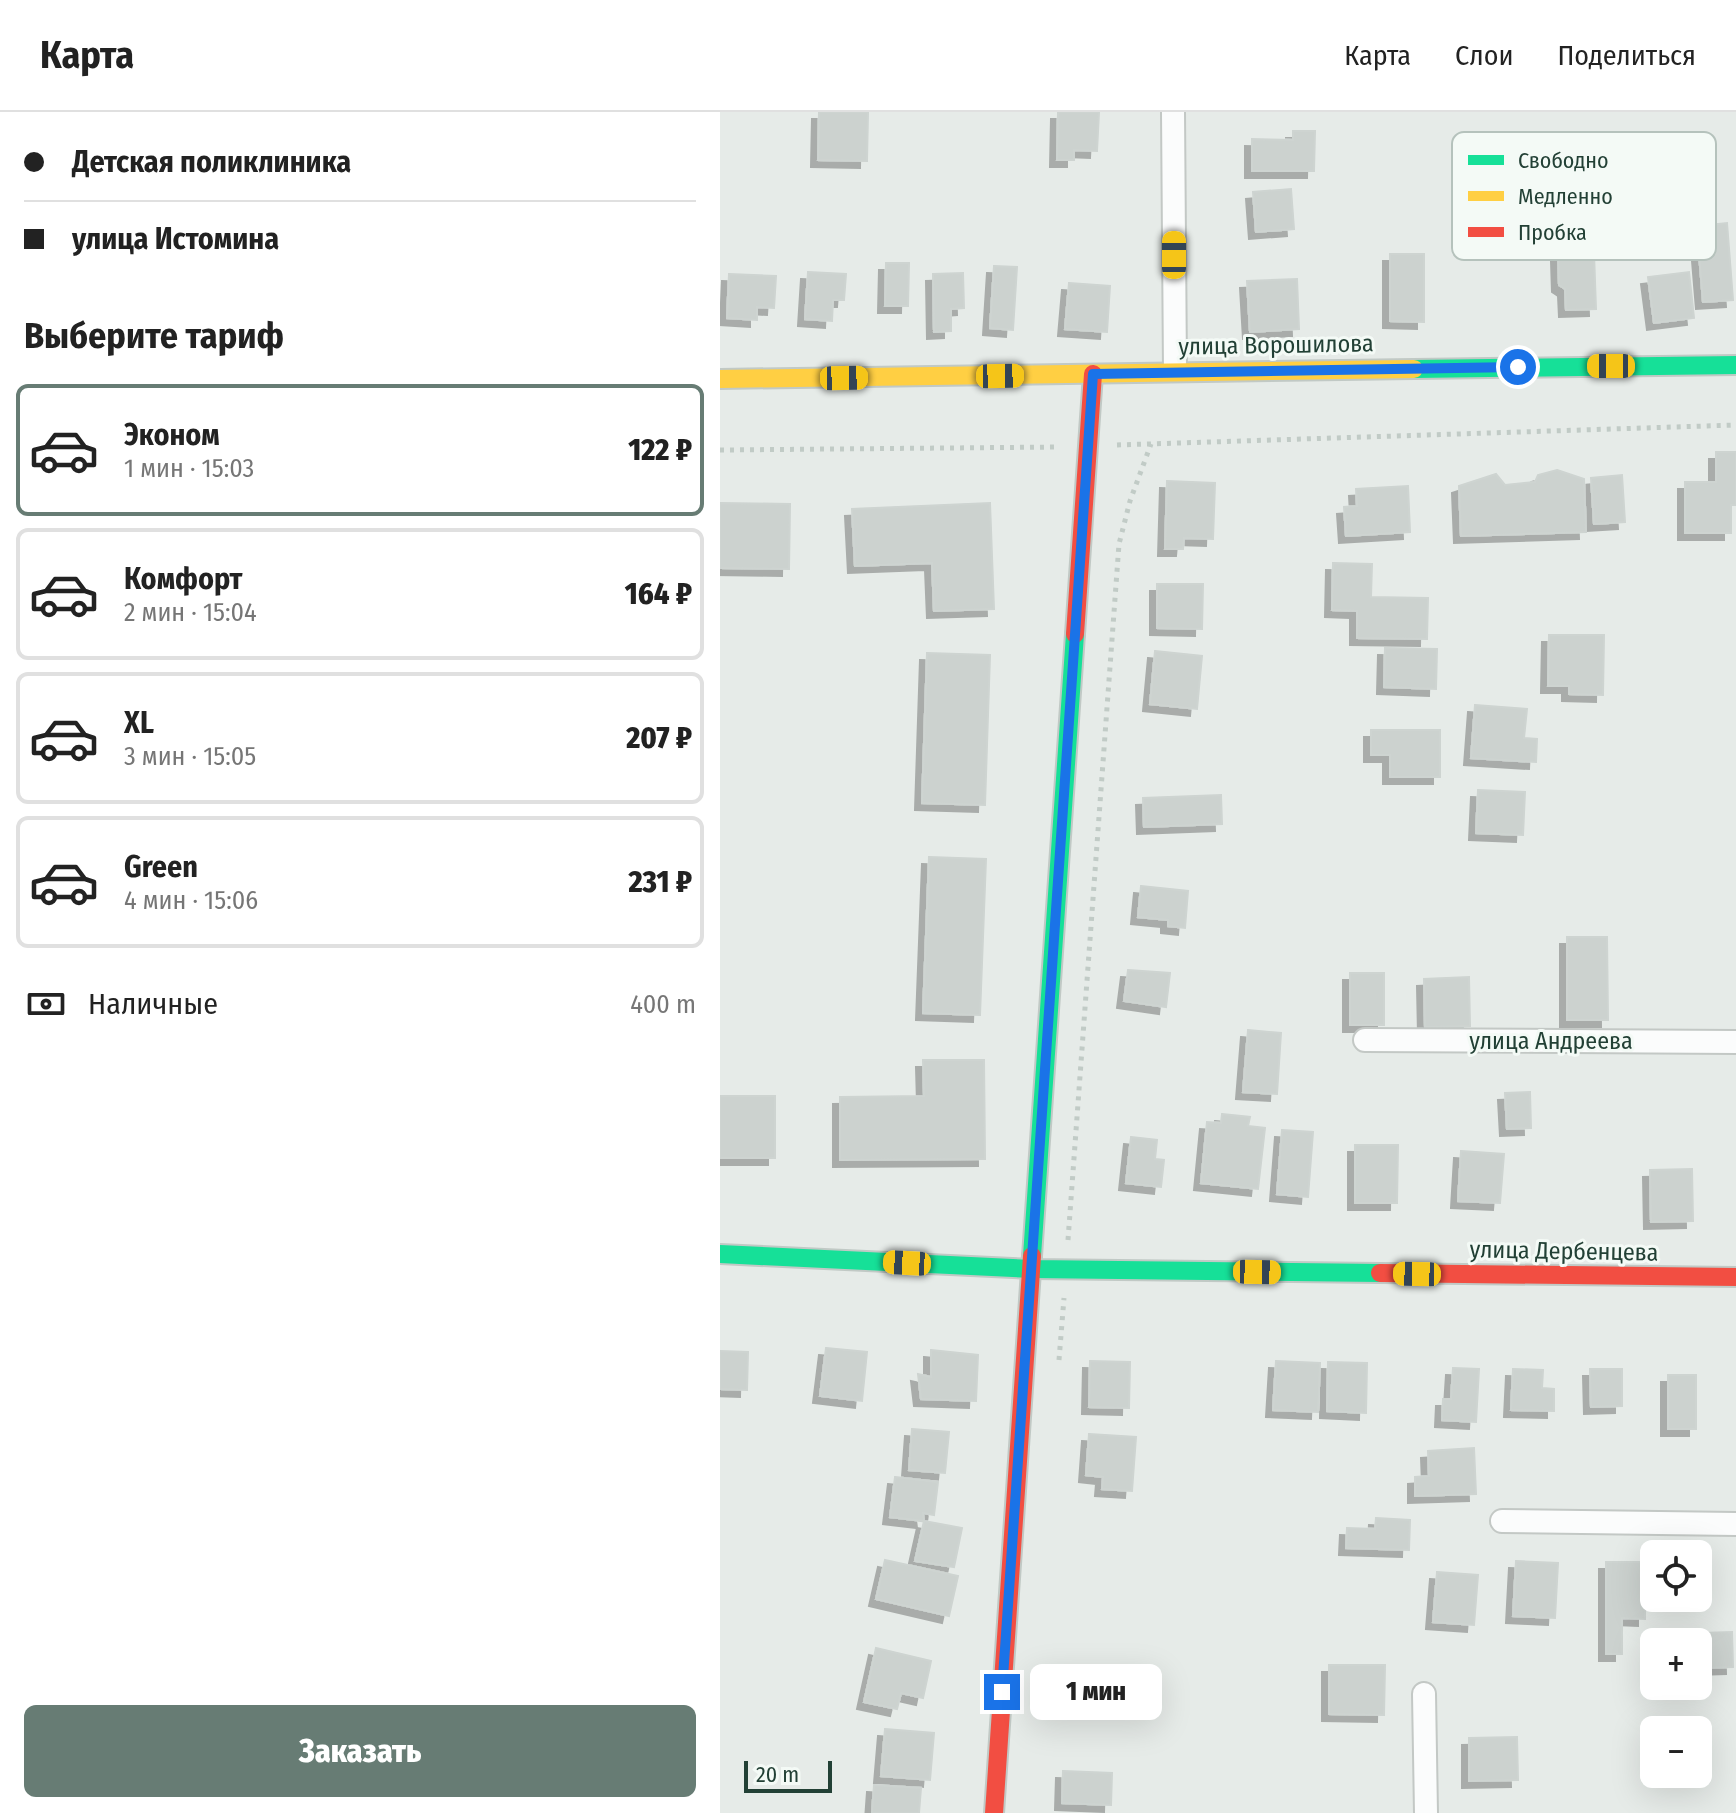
<!DOCTYPE html>
<html lang="ru">
<meta charset="utf-8">
<style>
body{margin:0;font-family:"Fira Sans Condensed",sans-serif;background:#f2f2f2;color:#222;height:100vh;display:flex;flex-direction:column;font-size:30px;white-space:nowrap}
*{box-sizing:border-box;margin:0}
p{font-size:26px;color:#767676}
.icon{flex:none;width:44px;height:44px;fill:none;stroke:currentColor;stroke-width:2;stroke-linecap:round;stroke-linejoin:round}
.map{position:relative;flex:1;overflow:hidden}
.drawer{display:flex;flex-direction:column;background:#fff;width:720px}
.drawer>*{flex:none}
.guide{display:grid;align-content:center;height:176px;padding:0 24px;background:#fff}
.tools{position:absolute;left:920px;top:1428px;display:grid;gap:16px}
.tools a{display:grid;place-items:center;width:72px;height:72px;border-radius:12px;background:#fff;box-shadow:0 8px 32px #0002;font-size:40px}
.scale{position:absolute;left:24px;bottom:20px;width:88px;box-sizing:border-box;padding-left:8px;border:4px solid #224035;border-top:0;font-size:22px;line-height:28px;white-space:nowrap;color:#224035;-webkit-text-stroke:6px #f4faf6;paint-order:stroke}
.end{position:absolute;width:36px;height:36px;margin:-18px;border:10px solid #1a73e8;background:#fff;box-shadow:0 0 0 4px #fff}
.from{border-radius:50%}
.bubble{position:absolute;height:56px;border-radius:12px;background:#fff;box-shadow:0 8px 32px #0002;font-size:26px;font-weight:800;line-height:56px;text-align:center}
.car{position:absolute;width:24px;height:48px;margin:-24px -12px;border-radius:10px;box-shadow:0 0 6px 2px #0007;background:linear-gradient(#f5c518 24%,#345 0 40%,#f5c518 0 76%,#345 0 86%,#f5c518 0)}
.guide b{display:flex;align-items:center;gap:28px;height:76px;font-size:30px}
.guide b+b{border-top:2px solid #e0e0e0}
.guide i{width:20px;height:20px;background:#222}
ul{padding:0;list-style:none}
li{display:flex;align-items:center;gap:24px;height:132px;margin:0 16px 12px;padding:0 8px;border:4px solid #e0e0e0;border-radius:12px}
li div{flex:1}
li b{display:block;font-size:30px}
li em{font-style:normal;font-weight:800}
li.active{border-color:#677c74}
li>.icon{width:72px;height:72px;stroke-width:1.5}
h2{padding:0 24px;font-size:36px;line-height:96px}
.pay{display:flex;align-items:center;gap:20px;height:88px;padding:0 24px;font-size:30px}
.pay p{margin-inline-start:auto}
.primary-button{display:flex;gap:16px;margin-top:auto;padding:16px 24px}
.primary-button a{flex:1;height:92px;border-radius:12px;background:#677c74;color:#fff;font-size:32px;font-weight:800;line-height:92px;text-align:center}
header{display:flex;align-items:center;gap:48px;box-sizing:border-box;height:112px;padding:0 40px;background:#fff;border-bottom:2px solid #e0e0e0}
header strong{font-size:38px}
nav{display:flex;gap:44px;margin-inline-start:auto;font-size:28px}
main{display:flex;flex:1;min-height:0}
.map>svg:first-child{display:block}
.building{fill:#ccd2cf;stroke:#ced4d1;stroke-width:2;filter:url(#shadow)}
.lines{fill:none;stroke-linecap:round;stroke-linejoin:round}
.street-casing{stroke:#c3c8c5;stroke-width:26}
.fast-casing{stroke:#c1c9c5;stroke-width:22}
.slow-casing{stroke:#c1c9c5;stroke-width:22}
.jam-casing{stroke:#c1c9c5;stroke-width:22}
.path{stroke:#c1cbc6;stroke-width:5;stroke-dasharray:4 6;stroke-linecap:butt}
.street{stroke:#fbfcfc;stroke-width:22}
.fast{stroke:#16e098;stroke-width:18}
.slow{stroke:#ffcf43;stroke-width:18}
.jam{stroke:#f24e42;stroke-width:18}
.route{stroke:#1a73e8;stroke-width:10}
.labels{text-anchor:middle;stroke-width:6;stroke-linejoin:round;paint-order:stroke}
.street-label{font-size:24px;fill:#224035;stroke:#f4faf6}
.key{fill:#f4faf6;stroke:#b5c2bc;stroke-width:2}
.key-label{font-size:22px;fill:#224035}
</style>
<header>
<strong>Карта</strong>
<nav><a>Карта</a><a>Слои</a><a>Поделиться</a></nav>
</header>
<main>
<section class="drawer">
<div class="guide">
<b><i class="from"></i>Детская поликлиника</b>
<b><i></i>улица Истомина</b>
</div>
<h2>Выберите тариф</h2>
<ul>
<li class="active"><svg class="icon" aria-label="car" viewBox="0 0 24 24"><path d="M5 17H2v-5l4-1 3-4h7l3 4 3 1v5h-3M9 17h6M6 11h13"/><circle cx="7" cy="17" r="2"/><circle cx="17" cy="17" r="2"/></svg><div><b>Эконом</b><p>1 мин · 15:03</p></div><em>122 ₽</em></li>
<li><svg class="icon" aria-label="car" viewBox="0 0 24 24"><path d="M5 17H2v-5l4-1 3-4h7l3 4 3 1v5h-3M9 17h6M6 11h13"/><circle cx="7" cy="17" r="2"/><circle cx="17" cy="17" r="2"/></svg><div><b>Комфорт</b><p>2 мин · 15:04</p></div><em>164 ₽</em></li>
<li><svg class="icon" aria-label="car" viewBox="0 0 24 24"><path d="M5 17H2v-5l4-1 3-4h7l3 4 3 1v5h-3M9 17h6M6 11h13"/><circle cx="7" cy="17" r="2"/><circle cx="17" cy="17" r="2"/></svg><div><b>XL</b><p>3 мин · 15:05</p></div><em>207 ₽</em></li>
<li><svg class="icon" aria-label="car" viewBox="0 0 24 24"><path d="M5 17H2v-5l4-1 3-4h7l3 4 3 1v5h-3M9 17h6M6 11h13"/><circle cx="7" cy="17" r="2"/><circle cx="17" cy="17" r="2"/></svg><div><b>Green</b><p>4 мин · 15:06</p></div><em>231 ₽</em></li>
</ul>
<div class="pay"><svg class="icon" aria-label="cash" viewBox="0 0 24 24"><path d="M3 7h18v10H3z"/><circle cx="12" cy="12" r="2"/></svg>Наличные<p>400 m</p></div>
<div class="primary-button"><a>Заказать</a></div>
</section>
<div class="map">
<svg width="1016" height="1701" viewBox="0 0 1016 1701">
<defs>
<filter id="shadow"><feDropShadow dx="-7" dy="7" stdDeviation="0" flood-color="#0004"/></filter>
</defs>
<rect width="100%" height="100%" fill="#e6ebe8"/>
<!-- building -->
<g class="building">
<path d="M99,0H148L147,49L98,48Z"/>
<path d="M338,0H379L377,39L354,38V48H337Z"/>
<path d="M573,19H595L594,59H532V27L573,28Z"/>
<path d="M571,77L574,117L536,120L533,80Z"/>
<path d="M1007,111L1013,188L983,190L979,142L991,141L989,113Z"/>
<path d="M874,141L876,197L846,198L845,177L839,173L838,142Z"/>
<path d="M670,142H704V210L670,209Z"/>
<path d="M166,151H189L188,194H165Z"/>
<path d="M274,154L297,155L293,218L270,216Z"/>
<path d="M88,160L126,162L124,188H113L112,209L85,207Z"/>
<path d="M969,160L974,206L934,211L928,165Z"/>
<path d="M243,161L244,196L231,197V219L214,220L213,162Z"/>
<path d="M9,162L56,164L54,196L37,195V208L7,206Z"/>
<path d="M577,167L579,217L530,220L527,169Z"/>
<path d="M349,171L390,174L387,220L345,217Z"/>
<path d="M996,340H1016V393H1011V421H965V370H996Z"/>
<path d="M837,358L864,367L866,420L741,424L739,374L776,362L785,373L815,370L818,363Z"/>
<path d="M902,363L905,410L874,412L871,366Z"/>
<path d="M447,369L495,371L493,427L464,426L463,437H445Z"/>
<path d="M688,374L690,420L626,424L624,395L637,394L636,377Z"/>
<path d="M0,391L70,392L69,457L0,456Z"/>
<path d="M270,391L274,497L214,499L212,451L135,454L132,397Z"/>
<path d="M613,451L652,452L651,485L708,486L707,527L637,526V499L612,498Z"/>
<path d="M437,472H483L482,517L437,516Z"/>
<path d="M829,523H884L883,583L849,582V574H828Z"/>
<path d="M665,536L717,537L716,577L664,575Z"/>
<path d="M435,539L482,544L477,597L430,592Z"/>
<path d="M207,541L270,543L265,693L202,691Z"/>
<path d="M755,593L807,597L804,626L817,627L816,650L751,646Z"/>
<path d="M651,618H720V665H670V643H651Z"/>
<path d="M758,678L805,680L803,723L756,721Z"/>
<path d="M501,683L502,712L424,715L423,686Z"/>
<path d="M209,745L266,747L260,903L203,901Z"/>
<path d="M421,774L468,779L465,816L448,814V808L418,805Z"/>
<path d="M847,825H887L888,908H847Z"/>
<path d="M408,858L450,861L446,895L404,889Z"/>
<rect x="630" y="861" width="34" height="52"/>
<path d="M749,865L750,914L705,915L704,867Z"/>
<path d="M528,918L561,921L557,982L523,980Z"/>
<path d="M203,948H264L265,1047L120,1048V985L204,984Z"/>
<path d="M810,980L811,1016L787,1017L785,981Z"/>
<rect x="0" y="984" width="55" height="62"/>
<path d="M502,1002L530,1005L528,1014L545,1016L538,1077L481,1071L487,1010L501,1011Z"/>
<path d="M562,1018L593,1020L588,1085L557,1082Z"/>
<path d="M411,1025L437,1028L435,1047L444,1048L441,1075L406,1071Z"/>
<path d="M635,1033H678L677,1091H635Z"/>
<path d="M741,1039L784,1042L780,1091L738,1089Z"/>
<path d="M972,1057L973,1109L931,1110L930,1058Z"/>
<path d="M106,1236L147,1240L142,1289L100,1284Z"/>
<path d="M211,1238L258,1243L256,1289L201,1287L198,1262L211,1265Z"/>
<path d="M0,1239L28,1240L27,1278L0,1277Z"/>
<path d="M370,1249L410,1250L409,1296L369,1295Z"/>
<path d="M556,1249L600,1251L598,1300L553,1298Z"/>
<path d="M608,1250L647,1251L646,1301L607,1299Z"/>
<path d="M733,1256L759,1257L756,1310L722,1308L723,1287H731Z"/>
<path d="M793,1257L823,1258L822,1276L834,1277V1299L791,1298Z"/>
<path d="M870,1257H902V1294L871,1295Z"/>
<rect x="948" y="1263" width="28" height="54"/>
<path d="M192,1317L229,1320L225,1361L189,1358Z"/>
<path d="M369,1322L416,1325L412,1379L382,1377L383,1365L366,1363Z"/>
<path d="M754,1336L756,1382L695,1384V1365L709,1364L708,1339Z"/>
<path d="M175,1365L218,1370L214,1403L203,1401L204,1409L170,1405Z"/>
<path d="M656,1406L690,1408L689,1438L626,1436L627,1416L655,1417Z"/>
<path d="M204,1409L242,1416L234,1455L195,1449Z"/>
<path d="M165,1448L238,1464L229,1504L156,1487Z"/>
<path d="M796,1449L838,1451L835,1506L793,1504Z"/>
<path d="M886,1450H925V1507L902,1506V1542H886Z"/>
<path d="M717,1460L758,1463L754,1513L713,1510Z"/>
<path d="M1012,1520L1013,1555L983,1556L982,1521Z"/>
<path d="M156,1536L211,1549L203,1586L181,1581L177,1597L144,1590Z"/>
<path d="M609,1553H665L664,1603L609,1602Z"/>
<path d="M350,1555L419,1561L416,1591L348,1586Z"/>
<path d="M165,1617L214,1621L210,1668L161,1664Z"/>
<path d="M797,1625L798,1668L749,1669V1626Z"/>
<path d="M343,1659L392,1661L391,1693L342,1691Z"/>
<path d="M154,1673L201,1676L199,1701H152Z"/>
</g>
<g class="lines">
<!-- street casing -->
<g class="street-casing">
<g id="street">
<path d="M453,0L455,258"/>
<path d="M645,928L1016,930"/>
<path d="M782,1409L1016,1412"/>
<path d="M704,1582L706,1701"/>
</g>
</g>
<!-- fast casing -->
<g class="fast-casing">
<g id="fast">
<path d="M694,257L1016,253"/>
<path d="M0,1142L312,1157L660,1161"/>
<path d="M312,1144L355,522"/>
</g>
</g>
<!-- slow casing -->
<g class="slow-casing">
<path id="slow" d="M0,267L694,257"/>
</g>
<!-- jam casing -->
<g class="jam-casing">
<g id="jam">
<path d="M355,522L373,262"/>
<path d="M660,1161L1016,1165"/>
<path d="M274,1701L312,1144"/>
</g>
</g>
<!-- path -->
<g class="path">
<path d="M397,333L1016,313"/>
<path d="M0,338L339,335"/>
<path d="M348,1128L399,432L410,389L431,332"/>
<path d="M339,1248L344,1186"/>
</g>
<!-- street -->
<use href="#street" class="street"/>
<!-- fast -->
<use href="#fast" class="fast"/>
<!-- slow -->
<use href="#slow" class="slow"/>
<!-- jam -->
<use href="#jam" class="jam"/>
</g>
<g class="lines">
<!-- route -->
<path class="route" d="M282,1580L373,262L798,255"/>
</g>
<g class="labels">
<!-- street labels -->
<g class="street-label">
<text transform="translate(556 233) rotate(-1)" y="8">улица Ворошилова</text>
<text x="831" y="937">улица Андреева</text>
<text transform="translate(844 1139) rotate(1)" y="8">улица Дербенцева</text>
</g>
</g>
<!-- legend -->
<rect x="732" y="20" width="264" height="128" rx="12" class="key"/>
<rect x="748" y="43" width="36" height="10" fill="#16e098"/>
<rect x="748" y="79" width="36" height="10" fill="#ffcf43"/>
<rect x="748" y="115" width="36" height="10" fill="#f24e42"/>
<g class="key-label">
<text x="798" y="56">Свободно</text>
<text x="798" y="92">Медленно</text>
<text x="798" y="128">Пробка</text>
</g>
</svg>
<div class="tools">
<a><svg class="icon" aria-label="locate" viewBox="0 0 24 24"><circle cx="12" cy="12" r="6"/><path d="M12 2v4M12 18v4M2 12h4M18 12h4"/></svg></a>
<a>+</a>
<a>−</a>
</div>
<div class="scale">20 m</div>
<i class="end from" style="left:798px;top:255px"></i>
<i class="end" style="left:282px;top:1580px"></i>
<div class="bubble" style="left:310px;top:1552px;width:132px">1 мин</div>
<i class="car" style="left:454px;top:143px;rotate:0deg"></i>
<i class="car" style="left:891px;top:254px;rotate:270deg"></i>
<i class="car" style="left:280px;top:264px;rotate:89deg"></i>
<i class="car" style="left:124px;top:266px;rotate:89deg"></i>
<i class="car" style="left:187px;top:1151px;rotate:273deg"></i>
<i class="car" style="left:537px;top:1160px;rotate:91deg"></i>
<i class="car" style="left:697px;top:1162px;rotate:271deg"></i>
</div>
</main>
